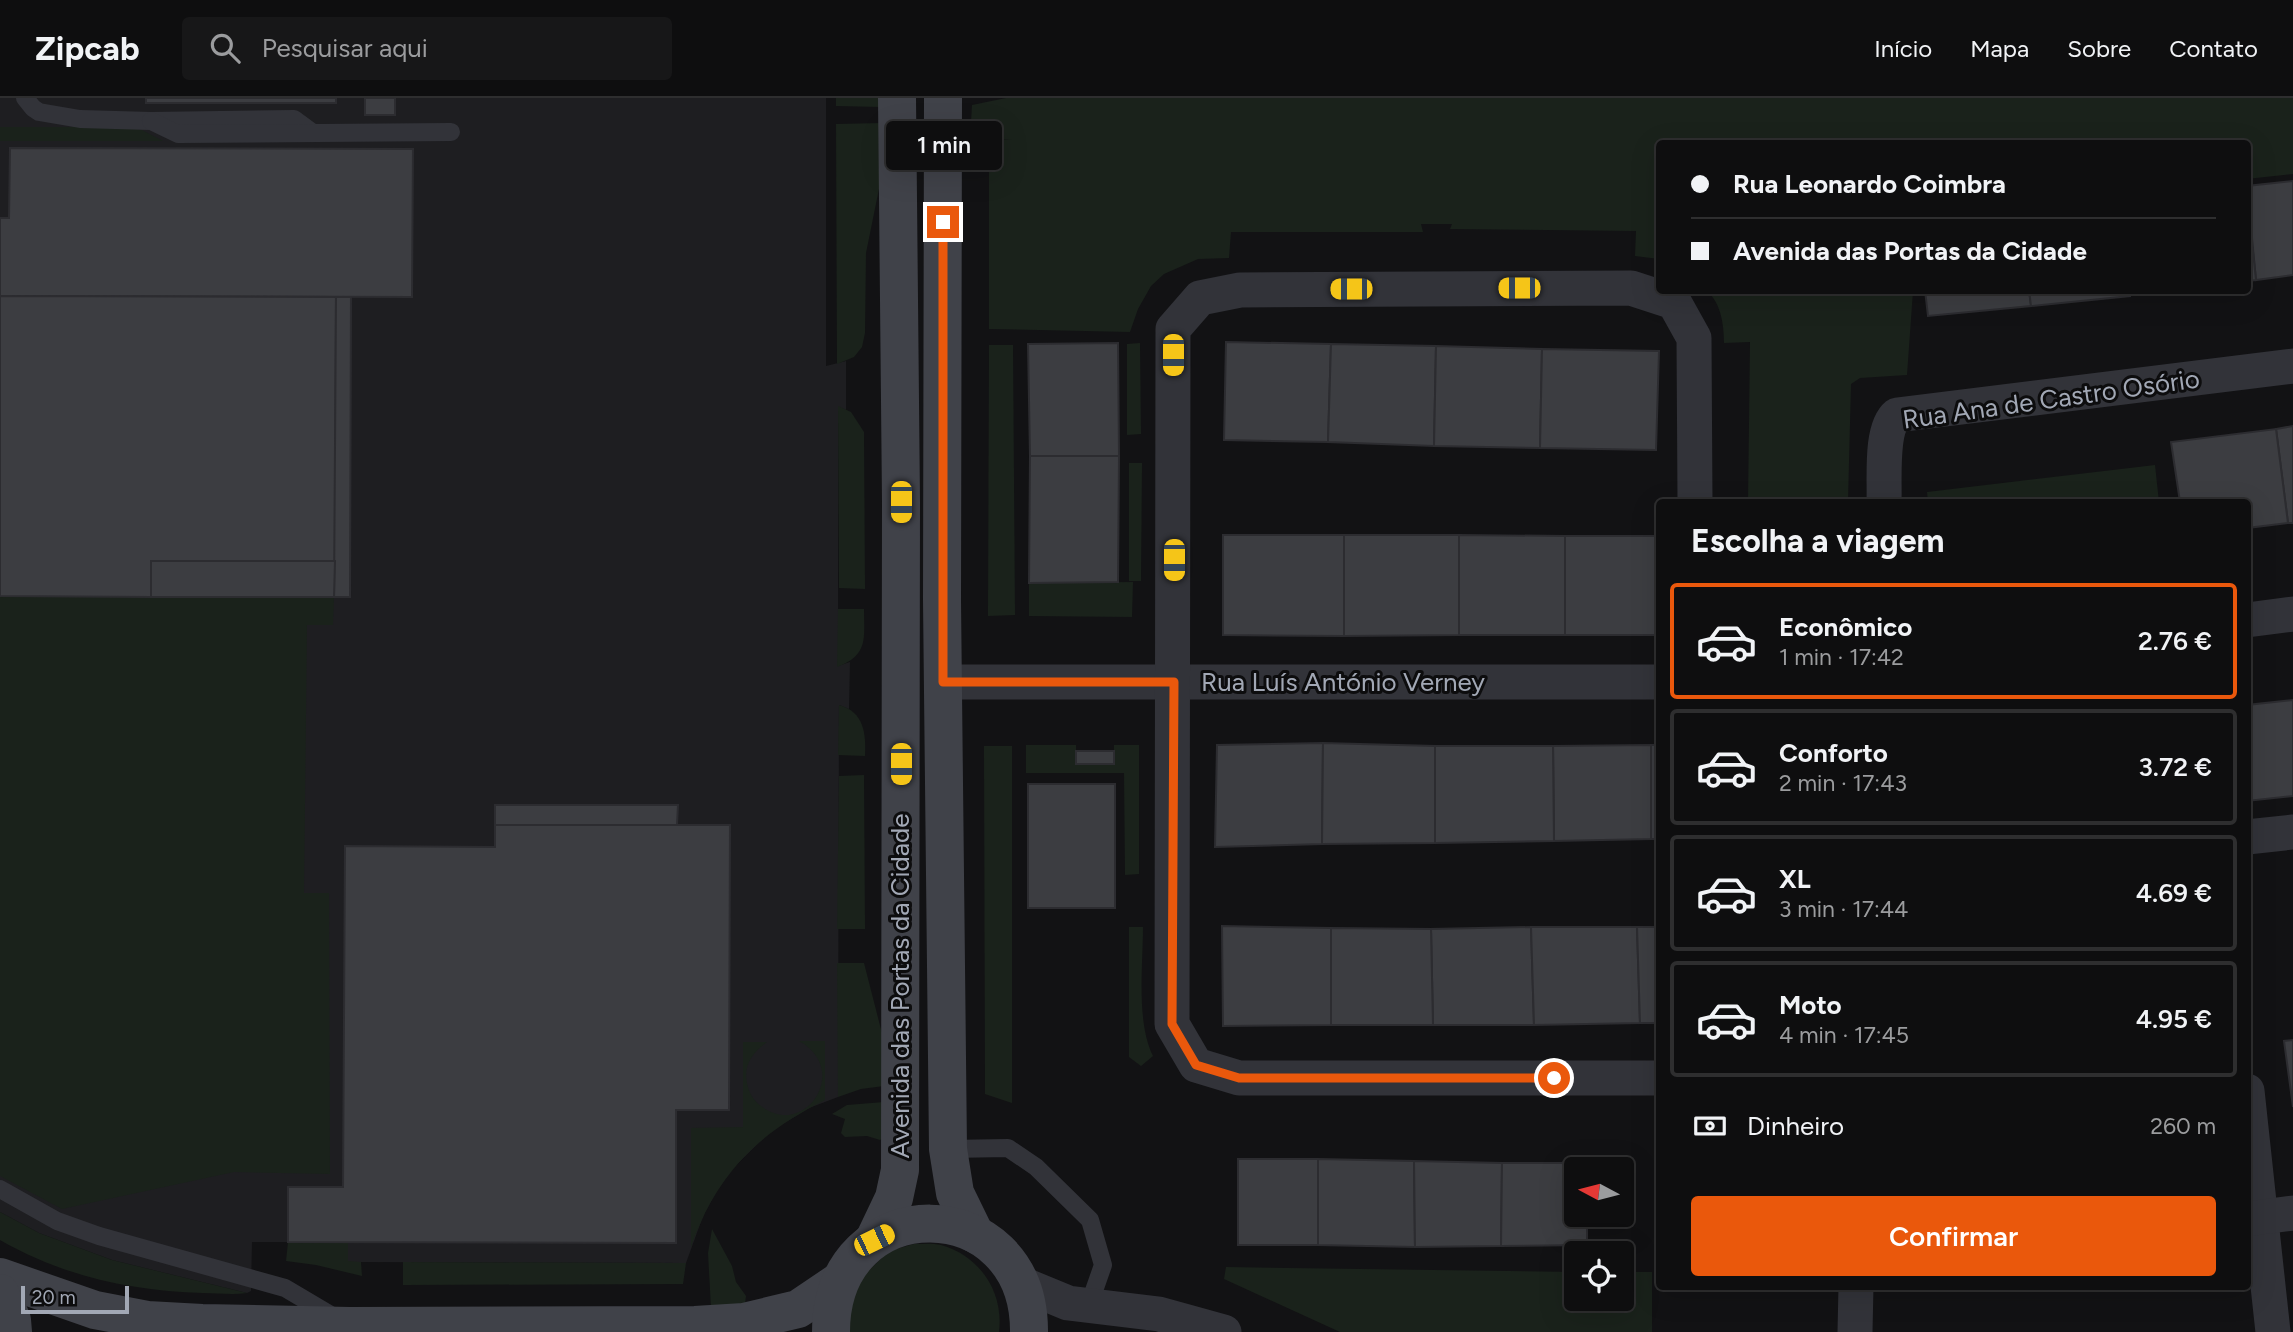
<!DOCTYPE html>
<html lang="pt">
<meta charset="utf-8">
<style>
body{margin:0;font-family:Figtree,sans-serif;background:#171718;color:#f1f3f6;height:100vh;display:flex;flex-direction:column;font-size:26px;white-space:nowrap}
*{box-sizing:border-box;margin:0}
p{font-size:23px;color:#9b9c9e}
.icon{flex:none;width:38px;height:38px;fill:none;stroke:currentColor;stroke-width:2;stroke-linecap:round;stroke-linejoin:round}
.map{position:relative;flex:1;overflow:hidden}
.details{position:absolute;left:1656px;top:401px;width:595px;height:791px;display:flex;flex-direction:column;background:#0e0e0f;border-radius:7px;box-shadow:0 7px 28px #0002,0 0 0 2px #2e2e2f}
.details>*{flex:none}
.top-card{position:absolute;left:1656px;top:42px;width:595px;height:154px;border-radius:7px;box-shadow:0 7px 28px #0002,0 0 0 2px #2e2e2f;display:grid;align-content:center;height:154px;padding:0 35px;background:#0e0e0f}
.needle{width:46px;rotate:277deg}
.controls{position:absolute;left:1564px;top:1059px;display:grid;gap:14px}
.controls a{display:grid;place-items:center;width:70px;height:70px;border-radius:7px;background:#0e0e0f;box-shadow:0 7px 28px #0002,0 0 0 2px #2e2e2f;font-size:35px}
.scale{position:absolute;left:21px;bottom:18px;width:108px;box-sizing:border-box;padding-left:7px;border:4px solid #a2a8b5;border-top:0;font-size:19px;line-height:24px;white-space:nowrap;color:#a2a8b5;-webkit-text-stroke:5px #0d0d0e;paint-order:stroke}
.end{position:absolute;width:32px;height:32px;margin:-16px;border:9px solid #ea580c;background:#fff;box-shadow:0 0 0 4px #fff}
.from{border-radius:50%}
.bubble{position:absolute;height:49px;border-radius:7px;background:#0e0e0f;box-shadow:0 7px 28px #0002,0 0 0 2px #2e2e2f;font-size:23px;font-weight:600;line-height:49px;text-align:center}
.car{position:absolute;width:21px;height:42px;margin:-21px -10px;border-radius:9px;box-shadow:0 0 5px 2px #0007;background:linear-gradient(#f5c518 24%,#345 0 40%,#f5c518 0 76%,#345 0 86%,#f5c518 0)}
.top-card b{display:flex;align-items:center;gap:24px;height:66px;font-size:26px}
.top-card b+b{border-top:2px solid #2e2e2f}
.top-card i{width:18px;height:18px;background:#f1f3f6}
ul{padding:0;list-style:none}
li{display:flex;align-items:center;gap:21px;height:116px;margin:0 14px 10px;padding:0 21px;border:4px solid #2e2e2f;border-radius:7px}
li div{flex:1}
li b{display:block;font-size:26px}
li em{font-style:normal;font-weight:600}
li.current{border-color:#ea580c}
li>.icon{width:63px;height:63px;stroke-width:1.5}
h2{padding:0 35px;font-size:32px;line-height:84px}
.pay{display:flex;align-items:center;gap:18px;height:77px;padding:0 35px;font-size:26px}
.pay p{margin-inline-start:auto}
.action{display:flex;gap:14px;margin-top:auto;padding:14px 35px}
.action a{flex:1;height:80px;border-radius:7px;background:#ea580c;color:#fff;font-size:28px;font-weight:600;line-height:80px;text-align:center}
header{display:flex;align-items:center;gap:42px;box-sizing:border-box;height:98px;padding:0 35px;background:#0e0e0f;border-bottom:2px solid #2e2e2f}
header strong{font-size:33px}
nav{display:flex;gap:38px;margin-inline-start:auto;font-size:24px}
.search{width:490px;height:63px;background:#171718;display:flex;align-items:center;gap:18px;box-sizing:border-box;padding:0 24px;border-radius:7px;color:#9b9c9e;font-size:26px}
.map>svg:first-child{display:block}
.built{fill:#1e1e21}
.green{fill:#1a221b}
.building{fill:#3c3d41;stroke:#2c2c30;stroke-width:2}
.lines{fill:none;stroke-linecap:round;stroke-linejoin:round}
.lane{stroke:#323339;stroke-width:18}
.street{stroke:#323339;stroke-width:35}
.secondary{stroke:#404249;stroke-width:38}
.route{stroke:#ea580c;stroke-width:9}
.labels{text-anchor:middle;stroke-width:6;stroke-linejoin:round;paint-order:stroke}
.street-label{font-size:26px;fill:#a2a8b5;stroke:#0d0d0e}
</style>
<header>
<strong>Zipcab</strong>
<div class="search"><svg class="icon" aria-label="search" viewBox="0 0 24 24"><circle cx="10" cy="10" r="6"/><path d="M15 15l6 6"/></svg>Pesquisar aqui</div>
<nav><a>Início</a><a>Mapa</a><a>Sobre</a><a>Contato</a></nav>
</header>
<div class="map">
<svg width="2293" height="1234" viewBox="0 0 2293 1234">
<rect width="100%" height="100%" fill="#121214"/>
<!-- built -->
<path class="built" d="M0,0H826V268L846,263V312L838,309V568L850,564L849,611L839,607L838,999L809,1010L771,1033L733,1070L716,1094L703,1118L686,1165L348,1164L347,1144H252L251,1193L247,1195L112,1162L39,1135L0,1114Z"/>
<!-- green -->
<g class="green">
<path d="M836,0H881V9L836,8Z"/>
<path d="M1006,0H2293V76L2247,81V46H1659V161L1635,158L1636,133L1450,131L1452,126H1421L1423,134H1231L1229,160L1198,161L1164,176L1151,188L1138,211L1130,234L989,231V42H1012L970,40L972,7Z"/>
<path d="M882,25V76L866,155L865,235L862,249L854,259L837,266L836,26Z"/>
<path d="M0,29H125L142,32L163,43H0Z"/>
<path d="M1707,193H1913L1907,277L1860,280L1851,286L1848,404H1748L1750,244L1724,245C1724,227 1721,205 1707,193Z"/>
<path d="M1140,245L1141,336L1127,337V246Z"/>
<path d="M989,247H1013L1015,517L988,518Z"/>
<path d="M838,308L851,314L864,334L865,491L839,490Z"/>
<path d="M1129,365H1142L1141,483H1129Z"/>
<path d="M2155,367L2159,404H1928L1927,394Z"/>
<path d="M1133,484L1132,519L1029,518V485Z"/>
<path d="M0,498L334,499L333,527H307L304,795H329L330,1076L234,1074L62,1111L0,1078Z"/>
<path d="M838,511H864C864,540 869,557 837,569Z"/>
<path d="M839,607C864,614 866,635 865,658L838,657Z"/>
<path d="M1026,647H1076V666H1114V647H1139V776L1125,777L1124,675H1026Z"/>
<path d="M984,648H1012V1005L985,996Z"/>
<path d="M864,677L865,831H837L839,678Z"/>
<path d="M1129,829H1143C1143,867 1136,924 1153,958L1141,968L1129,959Z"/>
<path d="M837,865H864L885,947L884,988L861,991L838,999Z"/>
<path d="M799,943H825V1002C770,1030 733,1060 705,1115C700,1127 694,1138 691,1150V1030L743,1029V944H767C753,954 743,967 747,985C749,995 753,1002 761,1008C804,1042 852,972 799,943Z"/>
<path d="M884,1004L885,1039L880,1042L867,1038L845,1039L841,1035L845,1021L832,1016L847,1007Z"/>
<path d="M0,1114L39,1135L112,1162L247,1195C233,1197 217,1195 203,1195C131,1193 63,1178 0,1142Z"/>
<path d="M712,1131L732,1168L736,1184L746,1198L745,1206L711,1210L708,1155Z"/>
<path d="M288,1144H348V1163L361,1164L362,1178L316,1167L286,1163Z"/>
<path d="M914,1146C922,1146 932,1145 941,1147C980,1158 1004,1194 999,1234H846L853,1188L889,1153Z"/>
<path d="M403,1164L686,1165L683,1186L403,1187Z"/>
<path d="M1226,1169L1577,1174V1200H1622V1174H1652V1234H1340L1224,1181Z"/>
</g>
<!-- building -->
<g class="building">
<rect x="146" y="0" width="190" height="5"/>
<rect x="365" y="0" width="30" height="17"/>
<path d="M10,50L413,51L412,199L0,198V120H9Z"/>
<path d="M2293,83V177L2256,182L2247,88Z"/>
<path d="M2247,98L2256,182L2247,183Z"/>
<path d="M1925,192H2029L2031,208L1928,218Z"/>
<path d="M2029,192H2130V198L2031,208Z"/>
<path d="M0,198L336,199L335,463H151V499L0,498Z"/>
<path d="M336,199H351L350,499H334Z"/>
<path d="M1226,244L1331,246L1328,344L1224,342Z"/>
<path d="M1118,245L1119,358H1030L1028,246Z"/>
<path d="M1331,246L1436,248L1434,348L1328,344Z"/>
<path d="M1436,248L1542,251L1540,350L1434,348Z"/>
<path d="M1542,251L1659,253L1656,352L1540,350Z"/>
<path d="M2293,328V425H2288L2276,331Z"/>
<path d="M2276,331L2288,425L2247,430V404H2180L2171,344Z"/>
<path d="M1030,358H1119L1118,484L1029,485Z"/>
<path d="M1223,437H1344V538L1223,537Z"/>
<path d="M1344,437H1459V537L1344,538Z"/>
<path d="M1459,437L1565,438V537H1459Z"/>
<rect x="1565" y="438" width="94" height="99"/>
<path d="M151,463H335L334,499H151Z"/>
<path d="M2293,602V698L2247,703V607Z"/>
<path d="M1323,645L1322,746L1215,749L1217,647Z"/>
<path d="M1323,645L1435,648V745L1322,746Z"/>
<path d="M1651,647V741L1554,743L1553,648Z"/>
<rect x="1651" y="647" width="8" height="94"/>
<path d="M1435,648H1553L1554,743L1435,745Z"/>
<rect x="1076" y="653" width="38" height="13"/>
<rect x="1028" y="686" width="87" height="124"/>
<path d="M495,707H678L677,727H495Z"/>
<path d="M495,727H730L729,1012H676V1145L288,1144V1089H343L345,748L495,749Z"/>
<path d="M1222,828L1331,830V927L1223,928Z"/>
<path d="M1531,829L1534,927H1433L1431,831Z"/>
<path d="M1531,829H1637L1640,925L1534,927Z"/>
<path d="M1637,829H1659V925H1640Z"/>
<path d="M1331,830L1431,831L1433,927H1331Z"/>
<path d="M2293,942V1009L2284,943Z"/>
<rect x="1238" y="1061" width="80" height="86"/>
<path d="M1318,1061L1414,1063L1415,1149L1318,1147Z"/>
<path d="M1414,1063L1502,1065L1501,1148L1415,1149Z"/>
<path d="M1502,1065H1587V1071H1577V1116H1587V1147L1501,1148Z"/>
</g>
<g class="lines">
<!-- lane -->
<g class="lane">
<path d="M25,0L33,10L39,14L80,21L151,23L294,21L313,35"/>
<path d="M151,23L178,36L451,34"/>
<path d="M948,1051L1008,1050L1036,1069L1090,1122L1103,1167L1089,1207"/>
<path d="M0,1091L57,1123L99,1138L285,1190L334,1219"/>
</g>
<!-- street -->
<g class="street">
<path d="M1884,404C1885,382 1880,331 1897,317L2293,268"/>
<path d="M2247,522L2293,516"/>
<path d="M943,584H1659"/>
<path d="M2247,739L2293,734"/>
<path d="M1659,980H1239L1196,967L1172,926L1173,231L1200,200L1240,192L1631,190L1674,204L1694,240L1695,404"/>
<path d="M2247,993L2273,1234"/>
<path d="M2247,1121L2293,1115"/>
<path d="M1022,1186L1068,1205L1159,1216L1224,1234"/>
<path d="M1855,1234L1856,1188"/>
</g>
<!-- secondary -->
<g class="secondary">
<path d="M943,0L942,502L948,1051L955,1095L975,1136"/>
<path d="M874,1142L894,1100L900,1072L901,404L897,0"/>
<path d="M0,1179L95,1212L147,1222L202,1225L350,1228L695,1227L744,1224L798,1211L838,1184"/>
<path d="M0,1195L12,1222L13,1234"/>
<path d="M831,1234C831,1088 1030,1091 1029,1234"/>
</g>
</g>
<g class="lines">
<!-- route -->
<path class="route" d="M943,124V584H1174L1172,926L1196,967L1239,980H1554"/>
</g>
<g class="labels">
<!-- street labels -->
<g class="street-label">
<text transform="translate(2051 301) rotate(-8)" y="9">Rua Ana de Castro Osório</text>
<text x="1343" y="593">Rua Luís António Verney</text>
<text transform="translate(900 888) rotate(-90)" y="9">Avenida das Portas da Cidade</text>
</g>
</g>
</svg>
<div class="controls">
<a><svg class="needle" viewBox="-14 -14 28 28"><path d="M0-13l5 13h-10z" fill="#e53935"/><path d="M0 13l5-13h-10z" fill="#9b9c9e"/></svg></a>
<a><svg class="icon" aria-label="locate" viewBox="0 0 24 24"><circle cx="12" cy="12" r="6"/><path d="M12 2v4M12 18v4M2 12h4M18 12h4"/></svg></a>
</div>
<div class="scale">20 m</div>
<i class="end from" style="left:1554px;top:980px"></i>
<i class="end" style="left:943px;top:124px"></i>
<div class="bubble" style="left:886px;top:23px;width:116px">1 min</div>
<i class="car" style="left:1519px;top:190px;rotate:270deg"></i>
<i class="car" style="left:1351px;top:191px;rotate:270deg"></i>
<i class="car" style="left:1173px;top:257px;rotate:180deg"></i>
<i class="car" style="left:901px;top:404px;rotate:180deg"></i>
<i class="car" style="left:1174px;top:462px;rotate:180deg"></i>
<i class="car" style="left:901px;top:666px;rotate:180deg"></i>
<i class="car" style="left:874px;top:1142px;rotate:64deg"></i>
<div class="top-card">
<b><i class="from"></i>Rua Leonardo Coimbra</b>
<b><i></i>Avenida das Portas da Cidade</b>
</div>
<section class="details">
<h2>Escolha a viagem</h2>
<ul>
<li class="current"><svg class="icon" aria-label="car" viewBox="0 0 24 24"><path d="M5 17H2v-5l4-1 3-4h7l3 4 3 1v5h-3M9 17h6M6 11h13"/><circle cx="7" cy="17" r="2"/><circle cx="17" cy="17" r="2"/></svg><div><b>Econômico</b><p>1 min · 17:42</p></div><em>2.76 €</em></li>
<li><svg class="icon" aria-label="car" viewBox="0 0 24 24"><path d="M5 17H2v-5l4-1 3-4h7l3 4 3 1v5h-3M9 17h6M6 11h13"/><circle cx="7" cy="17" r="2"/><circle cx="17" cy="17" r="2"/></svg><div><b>Conforto</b><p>2 min · 17:43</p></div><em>3.72 €</em></li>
<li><svg class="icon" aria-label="car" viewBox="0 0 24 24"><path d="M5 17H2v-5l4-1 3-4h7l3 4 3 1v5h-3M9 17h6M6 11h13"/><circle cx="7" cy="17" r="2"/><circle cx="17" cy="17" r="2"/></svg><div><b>XL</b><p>3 min · 17:44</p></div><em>4.69 €</em></li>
<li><svg class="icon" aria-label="car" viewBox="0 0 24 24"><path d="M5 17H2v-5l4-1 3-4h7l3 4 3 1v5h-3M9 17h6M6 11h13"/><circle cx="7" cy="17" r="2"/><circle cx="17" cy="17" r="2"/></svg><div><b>Moto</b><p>4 min · 17:45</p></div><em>4.95 €</em></li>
</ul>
<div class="pay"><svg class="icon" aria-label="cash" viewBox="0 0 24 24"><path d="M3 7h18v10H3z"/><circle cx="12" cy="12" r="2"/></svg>Dinheiro<p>260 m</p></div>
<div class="action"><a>Confirmar</a></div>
</section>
</div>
